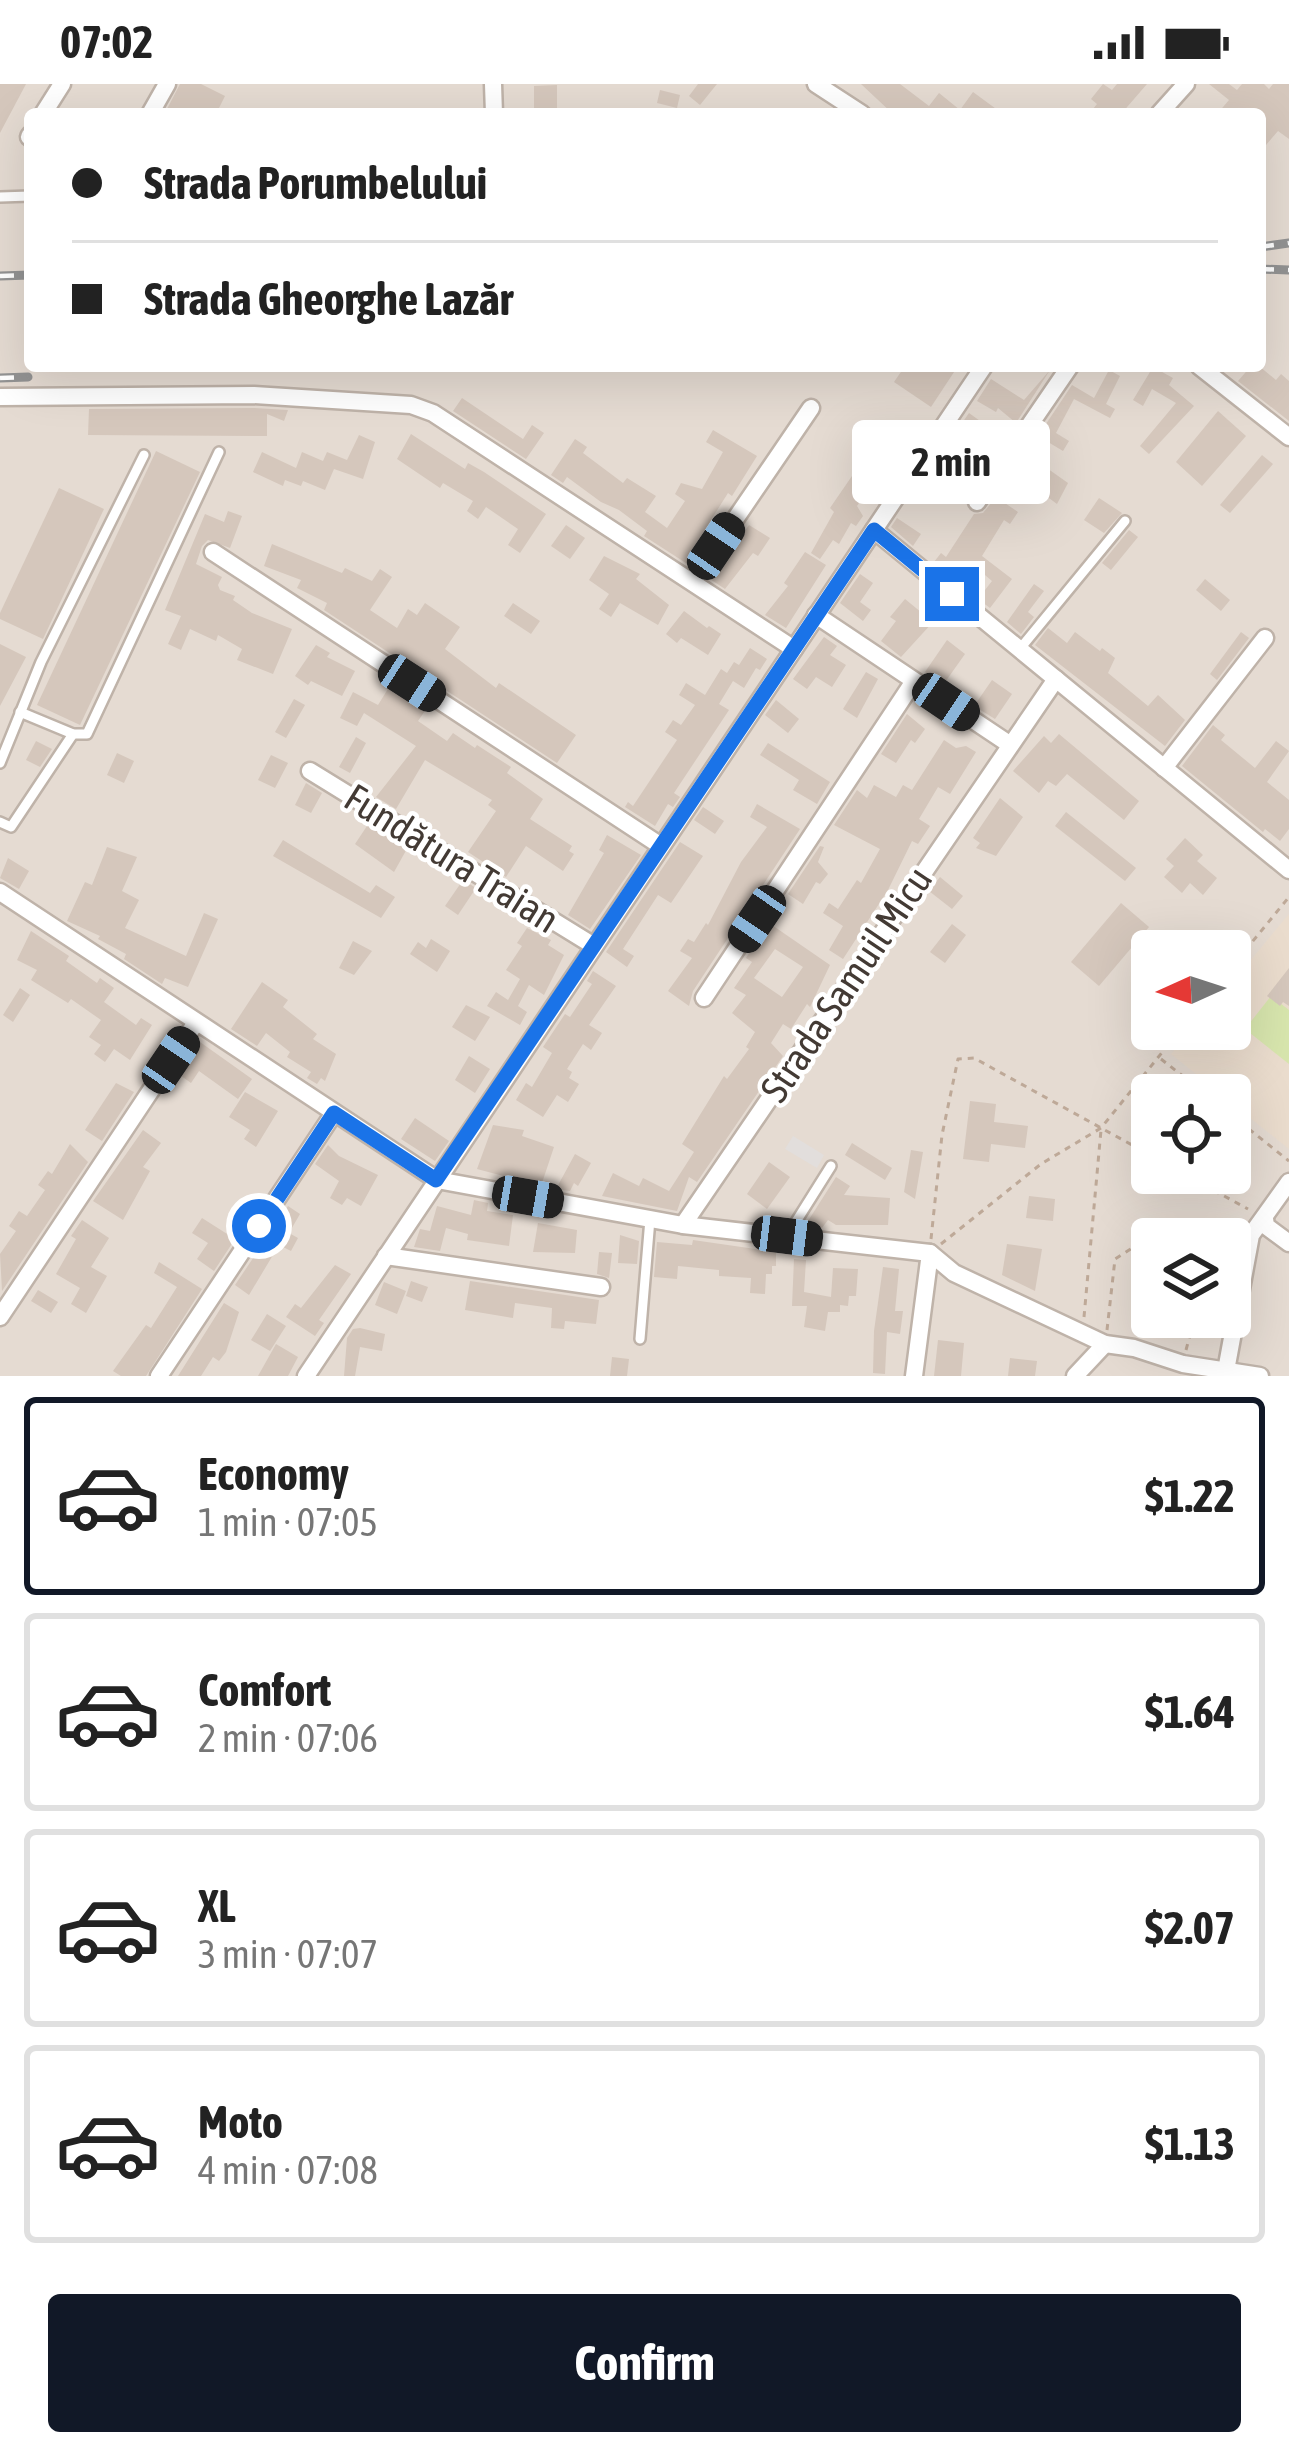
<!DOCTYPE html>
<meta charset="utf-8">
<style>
body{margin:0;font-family:"Asap Condensed",sans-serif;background:#f2f2f2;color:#222;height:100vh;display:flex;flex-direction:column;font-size:45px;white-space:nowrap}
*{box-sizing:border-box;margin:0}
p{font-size:39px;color:#767676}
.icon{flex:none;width:66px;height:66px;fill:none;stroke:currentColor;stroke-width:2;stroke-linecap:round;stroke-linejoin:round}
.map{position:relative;height:1292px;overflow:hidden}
.drawer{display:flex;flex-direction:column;background:#fff;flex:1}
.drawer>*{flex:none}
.hud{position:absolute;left:24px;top:24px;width:1242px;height:264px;border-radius:12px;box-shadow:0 12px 48px #0002;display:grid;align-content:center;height:264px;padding:0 48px;background:#fff}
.needle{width:78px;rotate:267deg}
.tools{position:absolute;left:1131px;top:846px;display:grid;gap:24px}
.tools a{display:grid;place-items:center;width:120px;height:120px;border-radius:12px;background:#fff;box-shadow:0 12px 48px #0002;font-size:60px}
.end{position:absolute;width:54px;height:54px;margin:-27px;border:15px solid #1a73e8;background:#fff;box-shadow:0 0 0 6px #fff}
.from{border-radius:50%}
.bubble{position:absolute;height:84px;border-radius:12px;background:#fff;box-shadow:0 12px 48px #0002;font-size:39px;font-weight:700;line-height:84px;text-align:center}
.car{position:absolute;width:36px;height:72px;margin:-36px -18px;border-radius:15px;box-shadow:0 0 9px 3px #0007;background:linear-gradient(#222 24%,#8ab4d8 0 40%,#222 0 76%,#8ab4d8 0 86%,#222 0)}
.hud b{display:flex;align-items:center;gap:42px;height:114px;font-size:45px}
.hud b+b{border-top:3px solid #e0e0e0}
.hud i{width:30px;height:30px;background:#222}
ul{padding:21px 0 0;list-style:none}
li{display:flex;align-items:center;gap:36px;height:198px;margin:0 24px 18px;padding:0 24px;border:6px solid #e0e0e0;border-radius:12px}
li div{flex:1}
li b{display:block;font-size:45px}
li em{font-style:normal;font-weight:700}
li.current{border-color:#111827}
li>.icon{width:108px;height:108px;stroke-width:1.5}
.primary-button{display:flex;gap:24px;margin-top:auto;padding:24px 48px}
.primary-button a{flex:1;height:138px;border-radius:12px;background:#111827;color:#fff;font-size:48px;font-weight:700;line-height:138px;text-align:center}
.status{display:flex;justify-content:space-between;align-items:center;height:84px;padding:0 60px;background:#fff;direction:ltr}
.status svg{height:33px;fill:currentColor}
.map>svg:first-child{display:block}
.residential{fill:#e5dbd2;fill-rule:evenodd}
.education{fill:#eadccd}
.green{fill:#d7e5ad}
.parking{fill:#e2dedc}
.building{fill:#d5c7bc;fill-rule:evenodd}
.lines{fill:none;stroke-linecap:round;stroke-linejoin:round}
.service-casing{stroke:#bfb3a9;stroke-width:14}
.minor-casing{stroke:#bfb3a9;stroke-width:21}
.path{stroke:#bea998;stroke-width:3;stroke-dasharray:6 6;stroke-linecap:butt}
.service{stroke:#fff;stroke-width:9}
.minor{stroke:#fff;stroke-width:16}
.rail-casing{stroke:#939393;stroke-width:9}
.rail{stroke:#fff;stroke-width:4.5;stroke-dasharray:14;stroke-linecap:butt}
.route{stroke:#1a73e8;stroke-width:15}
.labels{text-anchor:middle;stroke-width:9;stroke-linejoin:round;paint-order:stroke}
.street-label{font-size:39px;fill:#433a34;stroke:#fff}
</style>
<div class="status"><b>07:02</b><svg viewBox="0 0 49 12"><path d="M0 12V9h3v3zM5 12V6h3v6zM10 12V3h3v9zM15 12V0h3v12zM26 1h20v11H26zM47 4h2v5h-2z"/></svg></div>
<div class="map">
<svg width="1289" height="1292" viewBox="0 0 1289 1292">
<rect width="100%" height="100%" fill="#f1eae3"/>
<!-- residential -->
<path class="residential" d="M0,0H1289V1292H0ZM30,30H1260V282H30ZM1152,867H1230V945H1152ZM1152,1011H1230V1089H1152ZM1152,1155H1230V1233H1152Z"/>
<!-- education -->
<path class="education" d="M1289,830V1065L1230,1018V1011H1222L1171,970L1193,945H1230V901Z"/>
<!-- green -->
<path class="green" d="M1271,912L1289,926V980L1245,945Z"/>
<!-- parking -->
<path class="parking" d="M793,1052L824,1071L817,1084L785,1065Z"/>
<!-- building -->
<g class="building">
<path d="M0,0H26L0,49Z"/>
<path d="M180,0H201L225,12L216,30H176L167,25Z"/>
<path d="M698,0H717L700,21L689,12Z"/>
<path d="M861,0H900L929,22L939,9L960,26L973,8L1003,30H893Z"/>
<path d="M1103,0L1112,6L1117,0H1147L1121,30H1089L1097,20L1091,15Z"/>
<path d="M1209,0H1229L1237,6L1242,0H1264L1269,5L1273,0H1289V55L1278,47L1260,68V30H1217L1229,16Z"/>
<path d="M557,1V30H534V2Z"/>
<path d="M660,6L680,11L677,24L657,19Z"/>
<path d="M905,282H958L931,323L894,298Z"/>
<path d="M1251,282H1259L1276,296L1281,290L1289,297V337L1238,297Z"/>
<path d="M1153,283L1173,294L1169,301L1194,322L1149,370L1140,362L1176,319L1152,305L1143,322L1133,316Z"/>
<path d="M1050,286L1016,339L998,324L996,328L977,317L991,295L1024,316Z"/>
<path d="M1109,286L1120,292L1106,320L1115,325L1110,334L1074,315L1056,349L1069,357L1063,367L1038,352L1072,301L1094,314Z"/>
<path d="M462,314L523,355L532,341L544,349L526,375L453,327Z"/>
<path d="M254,324L288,326L284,337L267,330V352L88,351L89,325Z"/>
<path d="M1218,327L1246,352L1202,402L1176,378Z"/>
<path d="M969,329L987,342L984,347L1002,359L967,402L954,394L938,418L917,404Z"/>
<path d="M713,346L757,372L732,412L728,409L692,466L697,469L689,481L644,452L647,447L619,426L601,418L567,393L563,399L551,391L575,355L587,363L583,369L623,399L627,394L656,412L645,428L667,444L685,417L675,410L681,399L702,405L723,368L706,358Z"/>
<path d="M411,350L465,385L468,379L484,388L546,430L520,469L508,461L518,445L486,423L478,435L467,427L473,417L443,399L440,404L397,375Z"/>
<path d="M359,351L375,358L363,395L334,385L325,406L303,397L301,402L285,396L283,402L253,388L262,368L296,384L302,368L323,377L327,368L347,376Z"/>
<path d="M876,357L900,374L892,386L884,381L857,422L863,432L856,442L851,439L839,460L833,456L820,475L811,469L834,428L830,424Z"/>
<path d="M156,367L200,388L80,641L37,621Z"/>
<path d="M1027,370L1068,399L1057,420L1014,388Z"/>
<path d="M1262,371L1273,380L1230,429L1220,421Z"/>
<path d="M59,404L104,425L43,555L0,535V529Z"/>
<path d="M996,413L1018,428L1010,440L1004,436L982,472L1012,495L990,524L978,515L992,497L978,485L970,494L962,487L955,496L934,478L941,469L946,473L974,430L983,429Z"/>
<path d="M1099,414L1122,429L1104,449L1084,436Z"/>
<path d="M228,427L242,432L230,464L208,456L202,462L196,480L222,493L218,501L220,506L235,512L233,516L252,529L292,545L273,590L237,576L242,565L218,551L216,557L190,545L181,566L168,560L181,532L165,526L205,430L224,438Z"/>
<path d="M897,434L921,450L913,462L891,443Z"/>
<path d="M566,441L585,454L570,475L551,462Z"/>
<path d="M749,441L770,454L758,472L753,469L725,505L710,495Z"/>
<path d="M1129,446L1138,453L1111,486L1102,479Z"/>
<path d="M272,460L342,489L345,484L372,497L380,485L392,493L370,526L397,544L408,525L417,531L425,519L460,543L445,565L496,604L499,599L576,651L557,679L324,526L327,519L297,504L301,496L264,482Z"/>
<path d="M805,468L826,481L786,544L765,531L788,502L784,499Z"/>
<path d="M604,472L640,490L636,495L669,521L658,541L620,519L611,533L599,525L609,510L589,496Z"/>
<path d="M860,490L873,499L860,518L871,526L863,537L840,519Z"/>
<path d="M1205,495L1230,516L1221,527L1196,506Z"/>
<path d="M1034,500L1044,507L1028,528L1034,533L1021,550L1007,538Z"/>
<path d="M905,515L933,538L901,573L881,557L896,537L890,533Z"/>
<path d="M513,519L540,537L531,550L504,532Z"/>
<path d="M684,527L707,544L709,542L721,550L708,571L681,554L677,559L666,550Z"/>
<path d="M1048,544L1067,559L1075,548L1100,567L1102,564L1115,574L1108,589L1148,622L1158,611L1185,636L1165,662L1035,561Z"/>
<path d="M1241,548L1249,554L1217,596L1210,590Z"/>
<path d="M824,553L837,562L830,571L846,581L832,603L816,593L807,605L793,595Z"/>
<path d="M947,556L965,570L943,601L925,588Z"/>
<path d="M0,560L26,573L0,622Z"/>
<path d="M316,561L330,569L327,573L355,587L342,612L311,597L308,601L295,592Z"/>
<path d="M750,564L767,575L760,586L756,584L744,604L733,597L719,620L729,626L674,709L680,713L673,723L668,720L655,742L625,723L628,718L633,722L677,656L665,648L673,636L681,641L695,621L679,611L686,599L705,611L721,585L727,589L734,578L739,581Z"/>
<path d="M866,588L878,595L857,634L843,625Z"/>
<path d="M992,596L1012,610L995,635L974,622Z"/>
<path d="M391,600L427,624L418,637L447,657L453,649L475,664L477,661L511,683L507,689L543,715L530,735L572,762L569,767L574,770L563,787L526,762L506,793L468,768L496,727L488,721L492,716L425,676L396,725L376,713L416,662L364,629L357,642L340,634L353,608L378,621Z"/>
<path d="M294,615L305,621L286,654L275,648Z"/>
<path d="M776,616L799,635L788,649L765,631Z"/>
<path d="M907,630L925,645L915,659L911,656L896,679L881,670Z"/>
<path d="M1213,641L1225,651L1221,656L1255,684L1276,657L1289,667L1267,698L1289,716V745L1280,757L1265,745L1263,748L1182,682Z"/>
<path d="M1059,650L1139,717L1124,736L1067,690L1056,702L1048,697L1039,709L1013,687L1044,652L1051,659Z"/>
<path d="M356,653L366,659L350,689L339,683Z"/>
<path d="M944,656L956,664L966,662L976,668L950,710L938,703L919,735L930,742L918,760L912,757L888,806L843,875L829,866L843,842L823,829L829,819L838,825L857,796L861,799L880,765L834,741L857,706L867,714L874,701L896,713L903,701L912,706Z"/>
<path d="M36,657L52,665L40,683L26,676Z"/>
<path d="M768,659L830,698L817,720L793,706L799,696L760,671Z"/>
<path d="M117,669L134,677L124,699L107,691Z"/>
<path d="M271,671L288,679L275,704L258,696Z"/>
<path d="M306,699L322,709L311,729L295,721Z"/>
<path d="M1000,714L1023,733L996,772L976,764L980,759L973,754Z"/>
<path d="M757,720L800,745L693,907L689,922L668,907L692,874L680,867L688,855L694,858L706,839L708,841L741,778L767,743L750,733Z"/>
<path d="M703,723L724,737L715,750L694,736Z"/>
<path d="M1066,728L1136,784L1125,797L1055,742Z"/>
<path d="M369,739L408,763L394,788L355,760Z"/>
<path d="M607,751L641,771L590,845L568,831L604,769L599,766Z"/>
<path d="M1185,754L1203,771L1197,777L1217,794L1203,811L1190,799L1182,809L1164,793L1174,782L1166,775Z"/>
<path d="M283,756L370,809L376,801L395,813L381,834L273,772Z"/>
<path d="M680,758L703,772L671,819L658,811L623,865L634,872L627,883L606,868Z"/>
<path d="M820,762L824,763L818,778L828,790L820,800L816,798L803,820L788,810Z"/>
<path d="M107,763L137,773L122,807L139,816L125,844L186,872L204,829L218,835L188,903L165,894L162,900L124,875L126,870L98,855L100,852L67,837L85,798L92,801Z"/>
<path d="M8,774L29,787L19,805L0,794Z"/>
<path d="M940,793L963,812L952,825L929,807Z"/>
<path d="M463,796L476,804L458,831L445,822Z"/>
<path d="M1121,819L1149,843L1099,902L1071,878Z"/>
<path d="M769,839L830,881L810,923L807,920L791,945L783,940L771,959L783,972L697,1098L689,1093L677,1127L602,1112L613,1089L639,1102L643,1094L669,1107L694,1068L682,1060L724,992L727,995L749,965L746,963L755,948L732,929L746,911L734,904L752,878L746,874ZM775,865L803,883L782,913L754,894Z"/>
<path d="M952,840L966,851L945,879L930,868Z"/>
<path d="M527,844L551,856L548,861L564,871L544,911L529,901L518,922L527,928L520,941L487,922L496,908L508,916L520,895L506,886L522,862L517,859Z"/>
<path d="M31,847L69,872L66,877L97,899L100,894L114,904L104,918L136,941L141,934L152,941L130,976L114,965L105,978L94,970L101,961L89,953L101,936L71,915L68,919L31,896L37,886L17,876Z"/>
<path d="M431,855L450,867L437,888L410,870L418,858L426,864Z"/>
<path d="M353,857L372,867L354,891L339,884Z"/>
<path d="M1289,884V922L1283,918L1280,922L1267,912Z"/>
<path d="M593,887L616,902L589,941L602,949L591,966L583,960L567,985L572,988L569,994L579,1000L568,1018L557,1011L543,1033L516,1016L526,999L532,1003L552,969L543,963L565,930L570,933L592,900L587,897Z"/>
<path d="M262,898L288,916L283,923L317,950L313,955L336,970L325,997L321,994L317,1000L307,994L311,988L287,973L290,968L266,949L257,962L231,945Z"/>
<path d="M20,904L30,911L13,938L3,931Z"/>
<path d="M466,921L490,933L475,957L452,943Z"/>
<path d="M200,958L252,995L238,1015L199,987L191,999L177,989Z"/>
<path d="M469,972L490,985L475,1009L455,996Z"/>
<path d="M116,999L134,1008L102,1057L85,1046Z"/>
<path d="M245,1008L278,1027L256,1063L244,1055L250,1046L229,1033Z"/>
<path d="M970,1017L996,1020L994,1038L1028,1042L1025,1064L991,1060L989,1078L963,1075Z"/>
<path d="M415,1034L449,1057L435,1077L401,1055Z"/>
<path d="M493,1041L524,1046L522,1052L554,1063L541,1102L477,1085Z"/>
<path d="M143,1046L161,1059L143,1083L150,1087L123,1136L93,1117Z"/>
<path d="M852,1059L892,1084L885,1096L845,1071Z"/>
<path d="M70,1060L88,1078L2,1207L0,1170L16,1147L9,1142L19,1127L27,1132L45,1106L38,1101L48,1087L52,1090Z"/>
<path d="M328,1061L339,1072L378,1091L361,1122L347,1114L342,1121L330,1114L339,1097L315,1080Z"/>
<path d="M911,1066L923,1068L915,1115L904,1108Z"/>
<path d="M575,1070L591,1079L578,1102L574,1099L570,1107L556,1105Z"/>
<path d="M769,1078L790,1093L767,1125L747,1110Z"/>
<path d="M836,1093L850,1102L844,1111L890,1114L888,1141H836L828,1136L822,1144L808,1137Z"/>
<path d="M1029,1112L1055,1115L1053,1137L1026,1134Z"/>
<path d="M474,1116L488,1119L487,1127L513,1131L509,1162L467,1156L468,1150L446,1144L440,1167L414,1163L420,1145L430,1147L437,1122L471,1131Z"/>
<path d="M288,1122L300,1130L289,1149L298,1154L291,1167L279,1161L249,1211L235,1201Z"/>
<path d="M202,1134L235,1155L214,1187L197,1175L208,1159L192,1149Z"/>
<path d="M82,1136L109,1154L91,1183L107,1192L86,1229L71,1220L80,1204L56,1190L76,1155L71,1152Z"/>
<path d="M538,1139L577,1146L575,1169L533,1168Z"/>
<path d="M620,1151L639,1157L637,1180L618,1179Z"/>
<path d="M693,1156L776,1168V1182H772V1190H766L765,1210L750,1209L751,1194L719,1192V1186L678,1182L677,1195L654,1193L657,1158L692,1161Z"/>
<path d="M1007,1160L1042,1165L1035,1207L1002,1191Z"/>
<path d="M599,1168L612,1169L609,1194L597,1190Z"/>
<path d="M794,1175L806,1176L804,1208L831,1213L833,1184L858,1185L856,1212H849L848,1222L840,1221V1228H828L825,1247L804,1243L807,1222H792Z"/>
<path d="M159,1178L202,1205L146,1292H121L113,1287L146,1241L151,1244L177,1203L154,1189Z"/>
<path d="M335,1181L351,1190L319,1236L324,1239L315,1252L286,1233L295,1220L301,1224Z"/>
<path d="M883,1183L899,1185L895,1227H903L900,1250L887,1248L885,1290L873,1289L874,1247Z"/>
<path d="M411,1197L428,1203L422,1218L406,1212Z"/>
<path d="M470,1197L599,1216L596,1240L565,1237L564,1245L551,1244L552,1224L515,1219L513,1234L465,1226Z"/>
<path d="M384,1198L406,1207L397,1230L375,1221Z"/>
<path d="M38,1206L58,1218L51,1229L31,1217Z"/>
<path d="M224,1219L239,1228L226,1268L219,1277L213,1273L201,1292H178Z"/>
<path d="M267,1230L286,1242L270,1267L251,1256Z"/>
<path d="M360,1244L385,1250L382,1267L360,1263L355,1292H344L347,1254L353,1245Z"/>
<path d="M938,1256L964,1259L961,1292H934Z"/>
<path d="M276,1260L298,1273L288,1292H258Z"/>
<path d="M612,1273L629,1275L627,1292H610Z"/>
<path d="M1010,1274L1037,1277L1035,1292H1008Z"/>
</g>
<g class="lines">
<!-- service casing -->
<g class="service-casing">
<g id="service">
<path d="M0,113L30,112"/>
<path d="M1019,566L1125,437"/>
<path d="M20,628L73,650H87L219,368"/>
<path d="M0,679L41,578L144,371"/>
<path d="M0,738L11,743L73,650"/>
<path d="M787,1152L831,1082"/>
<path d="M640,1255L650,1135"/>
</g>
</g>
<!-- minor casing -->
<g class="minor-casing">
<g id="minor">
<path d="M493,0L494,30"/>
<path d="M816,0L862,30"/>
<path d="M43,30L62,0"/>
<path d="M150,30L167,0"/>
<path d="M1159,30L1186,0"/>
<path d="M29,53L30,51"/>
<path d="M1199,282L1289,353"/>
<path d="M0,313L254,311L411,321L433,329L794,565"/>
<path d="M977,418L1070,282"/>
<path d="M874,446L1289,786"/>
<path d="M213,468L661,762"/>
<path d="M693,497L811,324"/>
<path d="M816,531L1009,660"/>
<path d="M1164,684L1265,554"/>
<path d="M310,687L594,862"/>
<path d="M0,808L437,1096L683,1141L930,1169L954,1189L1105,1260L1134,1264L1183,1280L1260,1292"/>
<path d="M704,914L914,597"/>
<path d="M1265,1135L1266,1142L1289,1159"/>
<path d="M683,1141L1056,595"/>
<path d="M386,1172L601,1203"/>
<path d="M0,1233L195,940"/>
<path d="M159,1292L334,1029"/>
<path d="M306,1292L984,282"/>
<path d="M914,1292L930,1169"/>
<path d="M1075,1292L1105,1260"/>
<path d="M1225,1292L1251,1151L1289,1098"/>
</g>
</g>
<!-- path -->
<g class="path">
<path d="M1230,885L1289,813"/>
<path d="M1161,975L1207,1011"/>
<path d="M1230,1030L1289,1077"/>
<path d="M1182,1089L1248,1125"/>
<path d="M931,1155L942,1051L958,975L974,974L1152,1072"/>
<path d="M941,1160L1041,1080L1101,1044L1181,945"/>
<path d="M1084,1233L1101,1046"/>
<path d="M1107,1246L1115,1175L1172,1139L1182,1142L1195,1155"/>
<path d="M1186,1266L1195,1233"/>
</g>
<!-- service -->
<use href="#service" class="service"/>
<!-- minor -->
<use href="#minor" class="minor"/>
<!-- rail casing -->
<g class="rail-casing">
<g id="rail">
<path d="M1260,163L1289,159"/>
<path d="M1260,185L1289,186"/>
<path d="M0,192L30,191"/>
<path d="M0,294L28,293"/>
</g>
</g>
<!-- rail -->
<use href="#rail" class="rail"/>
</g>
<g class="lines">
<!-- route -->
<path class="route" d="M259,1142L334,1029L436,1096L874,446L952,510"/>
</g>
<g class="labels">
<!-- street labels -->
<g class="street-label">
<text transform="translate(452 774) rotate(32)" y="14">Fundătura Traian</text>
<text transform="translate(846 900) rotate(-56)" y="14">Strada Samuil Micu</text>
</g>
</g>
</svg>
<div class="tools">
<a><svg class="needle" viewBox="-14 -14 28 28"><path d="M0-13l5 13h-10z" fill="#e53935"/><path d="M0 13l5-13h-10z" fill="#767676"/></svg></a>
<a><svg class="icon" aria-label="locate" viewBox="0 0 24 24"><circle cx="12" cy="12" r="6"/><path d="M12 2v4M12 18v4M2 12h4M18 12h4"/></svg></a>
<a><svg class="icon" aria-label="layers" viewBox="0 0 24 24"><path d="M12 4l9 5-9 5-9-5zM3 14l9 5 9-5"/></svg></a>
</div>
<i class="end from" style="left:259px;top:1142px"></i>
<i class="end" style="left:952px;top:510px"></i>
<div class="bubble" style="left:852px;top:336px;width:198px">2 min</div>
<i class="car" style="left:716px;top:462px;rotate:34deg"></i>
<i class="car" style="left:412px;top:599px;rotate:123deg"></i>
<i class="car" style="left:946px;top:618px;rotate:124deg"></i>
<i class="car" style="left:757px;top:835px;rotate:214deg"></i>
<i class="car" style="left:171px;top:976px;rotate:34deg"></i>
<i class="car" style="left:528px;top:1113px;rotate:100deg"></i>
<i class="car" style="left:787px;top:1152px;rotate:97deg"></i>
<div class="hud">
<b><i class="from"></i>Strada Porumbelului</b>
<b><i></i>Strada Gheorghe Lazăr</b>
</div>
</div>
<section class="drawer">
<ul>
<li class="current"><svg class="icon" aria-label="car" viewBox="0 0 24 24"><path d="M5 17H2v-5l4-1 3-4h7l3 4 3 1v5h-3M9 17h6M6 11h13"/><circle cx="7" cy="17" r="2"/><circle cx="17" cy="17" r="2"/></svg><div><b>Economy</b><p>1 min · 07:05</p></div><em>$1.22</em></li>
<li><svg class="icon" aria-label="car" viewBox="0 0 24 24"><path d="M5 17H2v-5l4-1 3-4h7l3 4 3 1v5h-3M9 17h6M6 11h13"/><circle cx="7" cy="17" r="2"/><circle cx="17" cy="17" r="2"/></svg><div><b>Comfort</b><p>2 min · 07:06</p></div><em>$1.64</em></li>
<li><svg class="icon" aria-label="car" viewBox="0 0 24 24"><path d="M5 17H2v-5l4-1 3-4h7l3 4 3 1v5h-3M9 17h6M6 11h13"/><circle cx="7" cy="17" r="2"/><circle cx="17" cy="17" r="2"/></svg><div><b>XL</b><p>3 min · 07:07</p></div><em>$2.07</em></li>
<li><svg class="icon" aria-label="car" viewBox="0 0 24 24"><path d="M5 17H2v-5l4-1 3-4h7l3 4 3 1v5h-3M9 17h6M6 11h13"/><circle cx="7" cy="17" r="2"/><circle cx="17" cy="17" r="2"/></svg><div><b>Moto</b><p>4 min · 07:08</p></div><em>$1.13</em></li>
</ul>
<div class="primary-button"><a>Confirm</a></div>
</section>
